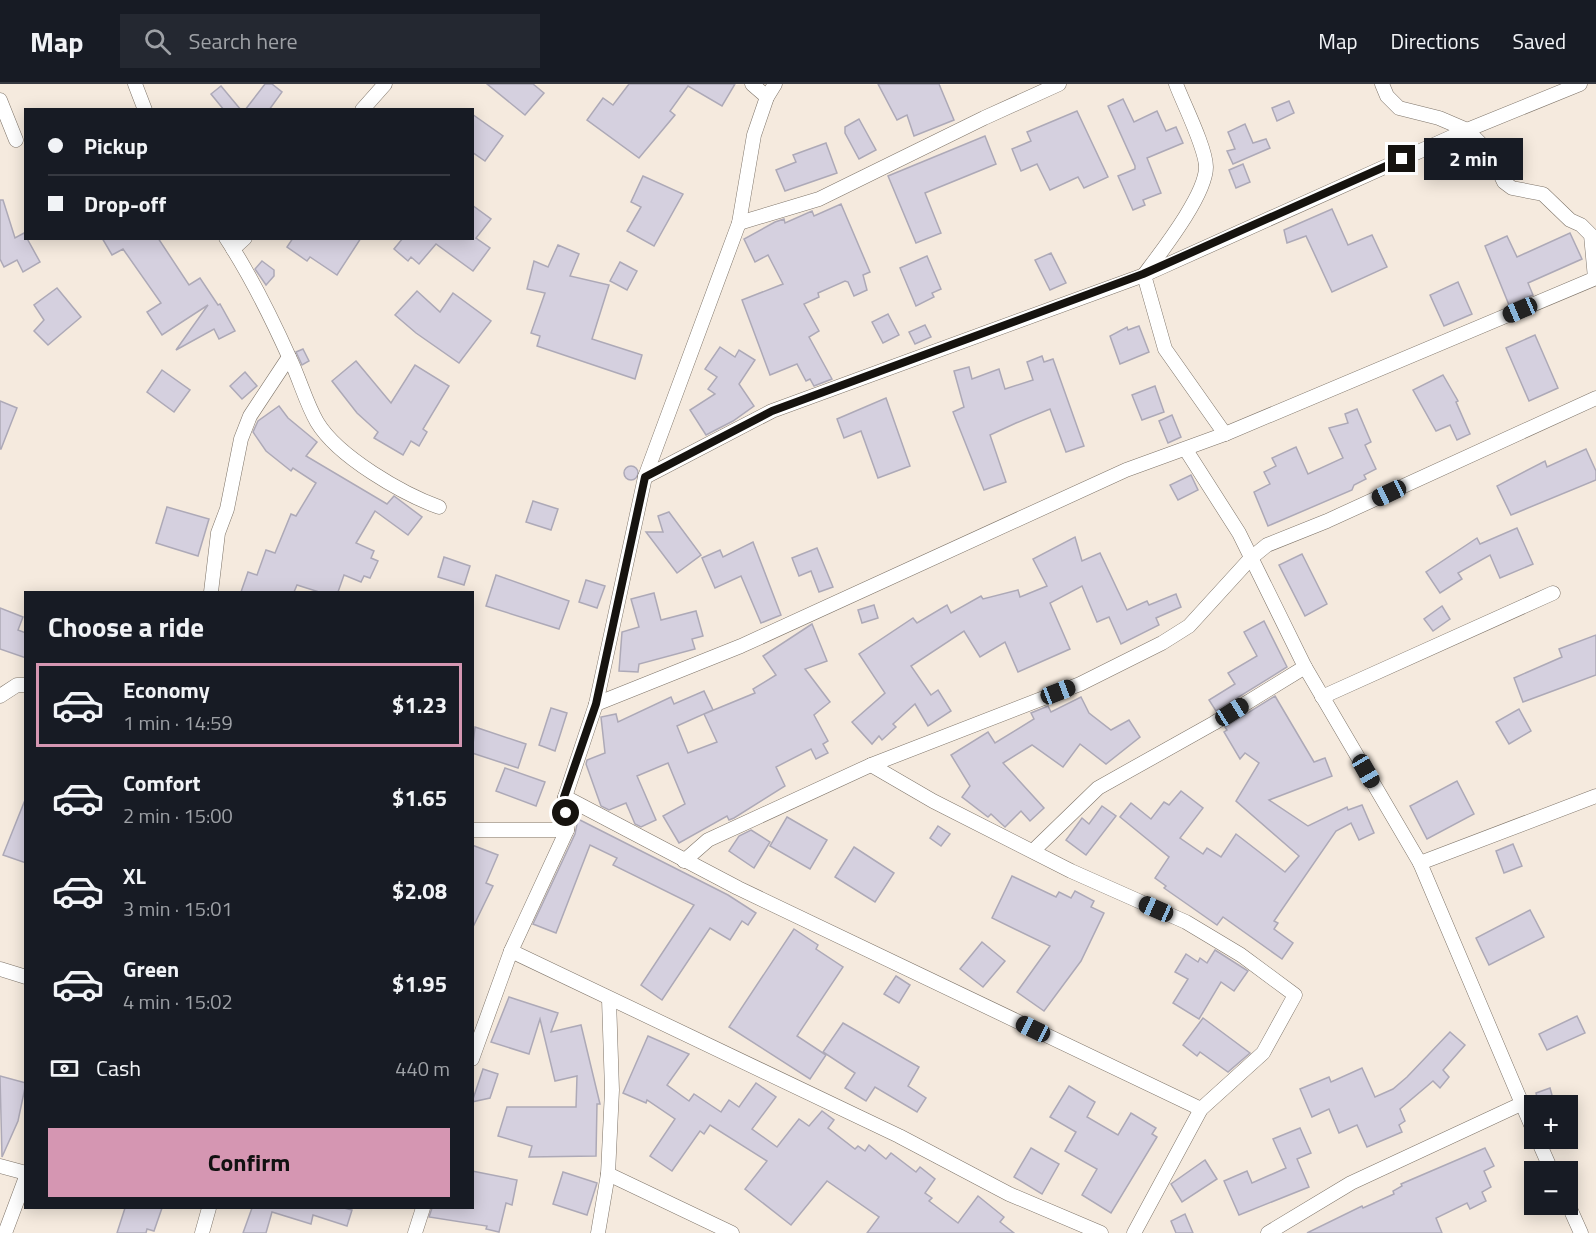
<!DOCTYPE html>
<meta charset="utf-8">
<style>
body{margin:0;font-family:"Titillium Web",sans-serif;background:#242831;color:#f1f3f6;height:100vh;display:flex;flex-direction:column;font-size:22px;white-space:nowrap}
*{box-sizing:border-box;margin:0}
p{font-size:20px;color:#9ea1a6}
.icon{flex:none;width:33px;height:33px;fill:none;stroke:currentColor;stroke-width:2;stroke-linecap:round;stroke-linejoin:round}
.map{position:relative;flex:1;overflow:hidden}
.sheet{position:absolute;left:24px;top:507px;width:450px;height:618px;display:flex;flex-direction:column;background:#171b24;border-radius:0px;box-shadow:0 3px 15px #0003}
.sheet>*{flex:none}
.top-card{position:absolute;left:24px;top:24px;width:450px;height:132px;border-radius:0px;box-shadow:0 3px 15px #0003;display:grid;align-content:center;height:132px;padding:0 24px;background:#171b24}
.tools{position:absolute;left:1524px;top:1011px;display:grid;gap:12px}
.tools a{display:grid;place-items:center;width:54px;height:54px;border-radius:0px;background:#171b24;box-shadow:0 3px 15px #0003;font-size:30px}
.end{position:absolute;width:27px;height:27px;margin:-14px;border:8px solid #16130f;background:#fff;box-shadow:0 0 0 3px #fff}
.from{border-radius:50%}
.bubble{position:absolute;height:42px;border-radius:0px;background:#171b24;box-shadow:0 3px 15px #0003;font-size:20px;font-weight:700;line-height:42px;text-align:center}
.car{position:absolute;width:18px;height:36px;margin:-18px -9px;border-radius:8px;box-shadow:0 0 4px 2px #0007;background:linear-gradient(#222 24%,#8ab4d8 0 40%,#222 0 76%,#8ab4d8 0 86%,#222 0)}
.top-card b{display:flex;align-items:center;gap:21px;height:57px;font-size:22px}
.top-card b+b{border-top:2px solid #363941}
.top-card i{width:15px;height:15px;background:#f1f3f6}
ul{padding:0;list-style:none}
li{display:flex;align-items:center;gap:18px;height:84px;margin:0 12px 9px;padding:0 12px;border:3px solid transparent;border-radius:0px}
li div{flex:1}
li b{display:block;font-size:22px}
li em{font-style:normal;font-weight:700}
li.selected{border-color:#d596b2}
li>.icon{width:54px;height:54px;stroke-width:1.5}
h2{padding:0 24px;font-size:27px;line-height:72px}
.pay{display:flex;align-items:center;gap:15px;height:66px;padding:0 24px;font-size:22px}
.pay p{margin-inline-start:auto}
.action{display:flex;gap:12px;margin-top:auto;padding:12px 24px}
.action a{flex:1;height:69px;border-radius:0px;background:#d596b2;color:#111;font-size:24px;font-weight:700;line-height:69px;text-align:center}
header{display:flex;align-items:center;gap:36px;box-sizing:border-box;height:84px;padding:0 30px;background:#171b24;border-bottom:2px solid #363941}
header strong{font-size:28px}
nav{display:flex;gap:33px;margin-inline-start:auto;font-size:21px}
.search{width:420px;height:54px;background:#242831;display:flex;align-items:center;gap:15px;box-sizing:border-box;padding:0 21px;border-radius:0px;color:#9ea1a6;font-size:22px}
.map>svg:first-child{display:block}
.building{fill:#d5d0df;stroke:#ada9b7;stroke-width:1.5}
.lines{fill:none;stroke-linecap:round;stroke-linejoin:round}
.street-casing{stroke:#7e7469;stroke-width:15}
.street{stroke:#fff;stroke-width:14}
.route{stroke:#16130f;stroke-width:8}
</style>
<header>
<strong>Map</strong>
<div class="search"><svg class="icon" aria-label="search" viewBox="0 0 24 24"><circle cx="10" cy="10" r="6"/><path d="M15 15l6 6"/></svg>Search here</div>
<nav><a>Map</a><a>Directions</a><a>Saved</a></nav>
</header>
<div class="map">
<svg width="1596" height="1149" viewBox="0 0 1596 1149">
<rect width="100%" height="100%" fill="#f5eade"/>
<!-- building -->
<g class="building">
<path d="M265,0H272L282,8L269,26H245Z"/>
<path d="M487,0H533L544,9L525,31Z"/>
<path d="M629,0H735L722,22L688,2L670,27L675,31L639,74L587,36L603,14L613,21Z"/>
<path d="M878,0H939L954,36L914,52L907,31L897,36Z"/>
<path d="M221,2L241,26H224L211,10Z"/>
<path d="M1123,15L1134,38L1157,27L1166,47L1176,43L1183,59L1147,74L1161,109L1143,116L1145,121L1133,126L1118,92L1135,85V82L1108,22Z"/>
<path d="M1289,17L1294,29L1277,37L1272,24Z"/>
<path d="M1077,27L1108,93L1084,104L1078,93L1050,106L1037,80L1021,87L1012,65L1031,57L1027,48Z"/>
<path d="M472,30L503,52L485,77L472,68Z"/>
<path d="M859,35L876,66L859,75L845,49V43Z"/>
<path d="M1245,40L1253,59L1266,55L1270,64L1233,80L1227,67L1235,65L1228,48Z"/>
<path d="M985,52L996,80L925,109L941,149L916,159L888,92Z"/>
<path d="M826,59L837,89L785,107L776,86L796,78L793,71Z"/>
<path d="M1243,80L1250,98L1236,104L1229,86Z"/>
<path d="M643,92L683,110L654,162L627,147L641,123L631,118Z"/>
<path d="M0,116H3L15,154L24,149L40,178L23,188L17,176L4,183L0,175Z"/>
<path d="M841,120L870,188L863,191L867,206L854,212L848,198L845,197L818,209L819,213L804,220L819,247L809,253L832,295L814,302L810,295L806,297L797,280L770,291L742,216L783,200L768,171L755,178L744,155L775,138L784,135L785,139L812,127L814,132Z"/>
<path d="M472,121L491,135L476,154L490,164L473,187L436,160L419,180L411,173L408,177L394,165L403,154H472Z"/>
<path d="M1332,125L1348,161L1372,151L1387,183L1332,208L1306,152L1287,159L1284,146Z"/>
<path d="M1570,149L1582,175L1528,199L1533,211L1509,221L1485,162L1507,152L1517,173Z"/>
<path d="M102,154H158L189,201L200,194L218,221L220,220L235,247L219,255L214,245L176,266L208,221L162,251L147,228L161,219L123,165L112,171Z"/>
<path d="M293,154H361L337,191L310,173L307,177L287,163Z"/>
<path d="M558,161L579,170L570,192L609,201L592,255L642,271L635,295L537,262L540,252L531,249L545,209L527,205L534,177L548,183Z"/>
<path d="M1051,169L1066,199L1050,206L1035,176Z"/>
<path d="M927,172L941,205L932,209L934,213L916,222L900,184Z"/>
<path d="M262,177L274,186V192L266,201L255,185Z"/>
<path d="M620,178L637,187L627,206L610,197Z"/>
<path d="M1458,198L1472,230L1444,242L1430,211Z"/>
<path d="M57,204L81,233L48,261L34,247L44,236L34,221Z"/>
<path d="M417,207L440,228L453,209L491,237L459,279L416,249L395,231Z"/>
<path d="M888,230L899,251L883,259L872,238Z"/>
<path d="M925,241L931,253L915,260L909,248Z"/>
<path d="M1139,242L1149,268L1120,280L1110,252L1127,243L1128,246Z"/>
<path d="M1535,251L1558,304L1529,317L1506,264Z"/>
<path d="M720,263L735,273L739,266L755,276L739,300L754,322L733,337L706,351L690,326L715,310L708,305L717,293L705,285Z"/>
<path d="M303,265L309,277L302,281L296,268Z"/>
<path d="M1042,272L1044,278L1053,275L1084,362L1066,368L1050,325L1016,339L990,351L1006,398L984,406L953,328L964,323L954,287L969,283L972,295L999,285L1005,305L1033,296L1027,278Z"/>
<path d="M356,277L391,319L415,281L449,302L423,345L427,348L419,362L411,357L403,371L374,354L378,348L357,329L332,297Z"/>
<path d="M162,286L190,306L174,328L147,308Z"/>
<path d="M245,288L257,302L242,315L230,302Z"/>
<path d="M1443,291L1458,317L1456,318L1470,350L1457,356L1450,341L1436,347L1413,306Z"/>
<path d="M1155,302L1164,328L1142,336L1132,311Z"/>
<path d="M886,314L910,382L878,394L861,347L844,354L837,335Z"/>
<path d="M0,317L17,324L1,365H0Z"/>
<path d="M279,322L288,334L317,358L306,372L387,420L394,412L422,433L408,451L375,427L356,459L374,467L371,474L378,477L370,494L364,492L361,498L344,491L338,508H319L297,501L294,508H241L248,488L257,491L266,466L275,469L291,430L296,432L316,399L293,384L291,387L266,367L253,348L258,337Z"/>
<path d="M1357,325L1371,358L1365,361L1376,385L1364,391L1366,395L1354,401L1352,406L1268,442L1254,408L1270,400L1264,388L1276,382L1272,374L1296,363L1308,390L1343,374L1329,344L1348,339L1345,330Z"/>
<path d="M1172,331L1181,353L1168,359L1159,337Z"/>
<path d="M1586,365L1596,387V396L1511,431L1497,402L1545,377L1547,383Z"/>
<circle cx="631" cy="389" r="7"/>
<path d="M1191,391L1198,406L1178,416L1170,401Z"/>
<path d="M533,417L558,425L551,446L526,438Z"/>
<path d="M167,423L209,435L198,472L156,459Z"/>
<path d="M669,428L701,471L677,489L646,448H663L658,432Z"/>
<path d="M1517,444L1533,480L1500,494L1490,471L1458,489L1462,495L1440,509L1426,488L1477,454L1480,460Z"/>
<path d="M1075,453L1082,477L1100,469L1127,526L1147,517L1149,521L1176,510L1181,523L1156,534L1159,541L1121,560L1109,533L1097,538L1082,502L1050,519L1070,565L1018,588L1005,558L980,573L964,547L911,582L931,611L938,606L951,627L928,642L915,620L893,640L896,643L882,656L879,652L872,660L852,638L885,609L859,570L913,534L917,539L947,521L951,529L981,512L983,515L1018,506L1020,513L1047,502L1033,475Z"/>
<path d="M753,458L781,531L761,539L741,492L715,504L702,474L720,466L723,473Z"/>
<path d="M817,464L833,503L819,508L811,487L799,492L792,474Z"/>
<path d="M1302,470L1327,520L1305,532L1279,481Z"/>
<path d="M444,473L470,482L464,501L438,493Z"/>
<path d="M496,491L569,517L559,545L486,522Z"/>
<path d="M586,496L605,502L597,524L579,518Z"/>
<path d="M654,509L661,536L696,527L703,552L692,555L695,565L639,580L638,588L619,587L622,548L639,543L631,515Z"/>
<path d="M874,521L878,534L862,539L858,526Z"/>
<path d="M1442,522L1450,535L1433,547L1424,535Z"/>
<path d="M0,524L23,533L18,546L26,549V574L0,565Z"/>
<path d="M1264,537L1287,583L1216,627L1209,616L1235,600L1228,589L1257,572L1244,548Z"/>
<path d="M812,540L827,577L805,585L830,618L814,631L828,657L823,660L828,669L816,675L811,665L776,683L785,702L734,734L729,736L727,732L679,759L663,732L685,720L668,679L637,692L656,736L641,743L635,740L626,719L609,726L601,722L586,680L587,676L605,669L601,633L616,630L618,638L671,613L674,620L704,607L713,626L677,642L688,669L717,658L704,630L755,609L753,605L776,591L763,572Z"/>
<path d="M1596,551V591L1523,618L1514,594L1562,573L1559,565Z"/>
<path d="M1275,612L1314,678L1325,674L1332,692L1269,716L1308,742L1347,723L1348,726L1362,721L1374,749L1359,756L1351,739L1336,747L1274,837L1278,839L1274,845L1293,859L1282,875L1223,833L1217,841L1164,804L1166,802L1155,794L1169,773L1120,733L1131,719L1151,735L1164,718L1169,721L1181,707L1203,724L1180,754L1203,770L1207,764L1221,773L1236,750L1285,788L1299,772L1236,717L1259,679L1245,669L1240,675L1224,648L1227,646L1225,643Z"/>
<path d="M1081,613L1089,629L1111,646L1129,636L1140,653L1106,680L1080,660L1063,683L1032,661L1003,679L1044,724L1030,737L1021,727L1005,743L991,730L988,733L962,713L970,702L951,671L988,648L995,659L1034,635L1031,629L1048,622L1051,628Z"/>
<path d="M551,624L567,629L555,667L539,661Z"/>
<path d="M1519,625L1531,647L1509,660L1496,638Z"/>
<path d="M475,643L526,660L518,684L472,669Z"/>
<path d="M505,684L545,698L536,722L496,707Z"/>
<path d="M1457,697L1474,730L1427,755L1410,722Z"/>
<path d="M25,716H26V779L3,771Z"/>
<path d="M1102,722L1116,732L1086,771L1066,756L1082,734L1089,740Z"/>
<path d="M787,733L827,756L810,785L770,762Z"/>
<path d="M578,735L728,811L756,829L748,841L742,837L730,856L710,844L662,916L641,901L694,821L613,781L617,774L590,761L556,849L533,840L575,750Z"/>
<path d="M938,742L950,750L941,762L930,754Z"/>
<path d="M751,746L770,758L754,784L729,767L739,752Z"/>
<path d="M1513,760L1522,782L1504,789L1496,767Z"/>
<path d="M472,761L498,771L486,799L493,802L472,845Z"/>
<path d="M854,763L894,789L875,818L835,793Z"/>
<path d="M1012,792L1056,813L1059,808L1071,814L1075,807L1094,817L1091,823L1104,829L1081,877L1044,927L1017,908L1050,862L992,834Z"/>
<path d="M1530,826L1544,853L1489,881L1476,854Z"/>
<path d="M794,845L818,861L816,865L843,883L797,952L826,971L810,995L729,943Z"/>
<path d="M982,858L1005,877L983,903L960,885Z"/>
<path d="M1215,866L1248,887L1234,907L1221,898L1199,935L1173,919L1188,895L1175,888L1186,870L1198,878L1200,874L1207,879Z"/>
<path d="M896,892L910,901L899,919L884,910Z"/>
<path d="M509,913L558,929L551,948L581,941L600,1020H597L596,1072L529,1073L532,1062L498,1052L507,1023H576L577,992L555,997L540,935L529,970L491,958Z"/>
<path d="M1577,932L1585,949L1547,966L1539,950Z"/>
<path d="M1203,934L1250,969L1228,988L1200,968L1197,972L1183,961Z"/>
<path d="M843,939L919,983L908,1002L926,1014L917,1028L875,1003L866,1017L845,1004L855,989L823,968Z"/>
<path d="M1450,948L1465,961L1443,986L1449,993L1440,1004L1433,997L1400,1025L1405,1037L1399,1041L1402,1048L1367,1063L1357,1041L1339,1049L1329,1025L1312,1033L1300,1005L1329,993L1331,998L1362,984L1375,1013L1393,1005L1407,993Z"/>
<path d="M648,952L689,970L667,1001L689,1017L694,1010L721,1028L729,1016L739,1023L756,999L776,1013L752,1045L777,1063L799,1035L809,1042L822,1027L834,1036L828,1044L855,1065L858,1062L865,1067L869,1061L886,1075L891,1069L916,1088L920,1083L935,1095L925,1109L932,1114L929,1117L958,1139L978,1112L1004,1133L1000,1138L1014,1149H867L879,1133L827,1097L791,1141L745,1105L767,1077L710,1041L704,1050L700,1047L672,1087L650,1072L675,1035L647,1016L646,1019L623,1009Z"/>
<path d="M483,985L498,990L490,1014L472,1018Z"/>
<path d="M0,992L26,999L18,1037L2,1073Z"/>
<path d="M1069,1002L1095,1018L1087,1033L1118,1051L1131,1029L1156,1044L1152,1050L1157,1053L1111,1129L1082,1111L1097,1085L1065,1067L1076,1048L1050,1033Z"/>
<path d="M1550,1004L1555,1022H1539L1536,1009Z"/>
<path d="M1300,1044L1311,1069L1297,1075L1309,1103L1239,1131L1224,1097L1247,1087L1252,1099L1286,1084L1273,1055Z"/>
<path d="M1031,1064L1059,1080L1042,1110L1014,1093Z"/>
<path d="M1485,1064L1494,1082L1484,1087L1491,1103L1482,1108L1486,1117L1470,1125L1467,1119L1436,1134L1442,1149H1307L1362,1122L1363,1124L1394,1110L1393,1107L1402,1102L1401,1100Z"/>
<path d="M1205,1076L1217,1095L1182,1118L1171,1100Z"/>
<path d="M472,1087L517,1096L512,1121L506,1119L499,1148L486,1145L487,1142L429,1133L432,1124H472Z"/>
<path d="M563,1088L597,1099L587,1131L553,1120Z"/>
<path d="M125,1124H162L154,1147L147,1145L146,1149H117Z"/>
<path d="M252,1124H344L352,1126L347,1142L313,1131L311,1140L272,1128L266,1149H243Z"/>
<path d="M1185,1130L1193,1149H1176L1171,1137Z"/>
</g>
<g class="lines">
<!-- street casing -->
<g class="street-casing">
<g id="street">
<path d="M135,0L145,26"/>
<path d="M752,0L767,13"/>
<path d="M1176,0C1183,19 1206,64 1206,83C1206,111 1161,168 1144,191L1165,265L1225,350"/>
<path d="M1382,0L1387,12L1399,24L1439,34L1467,46L1490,69L1504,98L1512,104L1543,110L1570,136L1581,141L1591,151L1595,194"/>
<path d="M0,16L16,56"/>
<path d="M362,26L385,0"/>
<path d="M739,139L819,115L984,34L1059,0"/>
<path d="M226,154C251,192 272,235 290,275C300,296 306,319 317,338C338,373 403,410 439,423"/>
<path d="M233,165L245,154"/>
<path d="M1186,366L1239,449L1305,583L1420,779L1534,1048"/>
<path d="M645,393L772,327L1144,191L1467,46L1580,0"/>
<path d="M211,508L218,449L227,425L241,355L250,332L289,273"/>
<path d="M0,612L17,601H26"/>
<path d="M1322,613L1553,509"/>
<path d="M596,620L741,562L1126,386L1225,350L1596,194"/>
<path d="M871,681L933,717L1071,787L1186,838L1241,871L1295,911L1263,969L1201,1025L1134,1149"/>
<path d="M565,713L738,804L1201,1025"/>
<path d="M472,746H567"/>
<path d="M1034,766L1098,704L1214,639L1305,583"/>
<path d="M684,777L708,756L871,681L1080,600L1162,559L1189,542L1251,474L1267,461L1327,437L1596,314"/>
<path d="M1420,779L1596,712"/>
<path d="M511,867L899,1052L1009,1110L1101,1149"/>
<path d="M0,885L26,893"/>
<path d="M472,975L511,867L567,746L565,713L596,620L645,393L739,139L754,51L767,13L775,0"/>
<path d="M1537,1054L1552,1088"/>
<path d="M0,1082L26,1089"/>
<path d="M608,1090L732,1149"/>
<path d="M1568,1120L1581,1149"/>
<path d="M5,1149L26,1093"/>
<path d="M202,1149L209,1124"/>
<path d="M415,1149L423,1124"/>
<path d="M598,1149L608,1090L612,1006L609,915"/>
<path d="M1268,1149L1351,1099L1521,1020"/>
</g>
</g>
<!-- street -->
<use href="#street" class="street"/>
</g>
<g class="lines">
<!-- route -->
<path class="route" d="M566,729L564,713L596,620L645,393L772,327L1143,190L1402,75"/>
</g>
</svg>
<div class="tools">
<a>+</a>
<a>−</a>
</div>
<i class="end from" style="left:566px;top:729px"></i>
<i class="end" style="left:1402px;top:75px"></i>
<div class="bubble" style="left:1424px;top:54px;width:99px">2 min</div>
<i class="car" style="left:1520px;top:226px;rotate:247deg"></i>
<i class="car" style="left:1389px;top:409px;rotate:245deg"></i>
<i class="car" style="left:1058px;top:608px;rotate:69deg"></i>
<i class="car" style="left:1232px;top:628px;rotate:58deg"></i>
<i class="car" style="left:1366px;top:687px;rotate:150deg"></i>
<i class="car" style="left:1156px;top:825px;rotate:294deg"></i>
<i class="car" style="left:1033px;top:945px;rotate:296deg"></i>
<div class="top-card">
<b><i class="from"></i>Pickup</b>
<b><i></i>Drop-off</b>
</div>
<section class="sheet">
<h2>Choose a ride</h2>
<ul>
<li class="selected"><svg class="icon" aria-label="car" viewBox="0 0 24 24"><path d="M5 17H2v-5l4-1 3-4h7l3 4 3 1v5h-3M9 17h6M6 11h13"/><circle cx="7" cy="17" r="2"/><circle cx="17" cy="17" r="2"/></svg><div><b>Economy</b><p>1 min · 14:59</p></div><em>$1.23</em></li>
<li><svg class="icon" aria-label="car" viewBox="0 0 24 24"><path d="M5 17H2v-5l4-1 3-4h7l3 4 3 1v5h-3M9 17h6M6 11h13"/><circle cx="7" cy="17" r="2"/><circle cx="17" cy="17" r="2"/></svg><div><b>Comfort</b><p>2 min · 15:00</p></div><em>$1.65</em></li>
<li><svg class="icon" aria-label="car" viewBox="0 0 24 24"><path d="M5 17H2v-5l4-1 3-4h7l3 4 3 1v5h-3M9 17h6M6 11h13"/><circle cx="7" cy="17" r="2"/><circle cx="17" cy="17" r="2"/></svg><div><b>XL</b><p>3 min · 15:01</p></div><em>$2.08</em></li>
<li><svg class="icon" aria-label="car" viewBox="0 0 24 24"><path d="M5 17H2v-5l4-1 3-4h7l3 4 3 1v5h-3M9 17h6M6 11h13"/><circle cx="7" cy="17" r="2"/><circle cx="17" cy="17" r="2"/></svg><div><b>Green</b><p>4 min · 15:02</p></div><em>$1.95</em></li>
</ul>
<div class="pay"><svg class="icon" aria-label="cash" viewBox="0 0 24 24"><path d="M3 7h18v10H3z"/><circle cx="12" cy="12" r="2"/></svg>Cash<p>440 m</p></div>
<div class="action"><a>Confirm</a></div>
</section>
</div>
